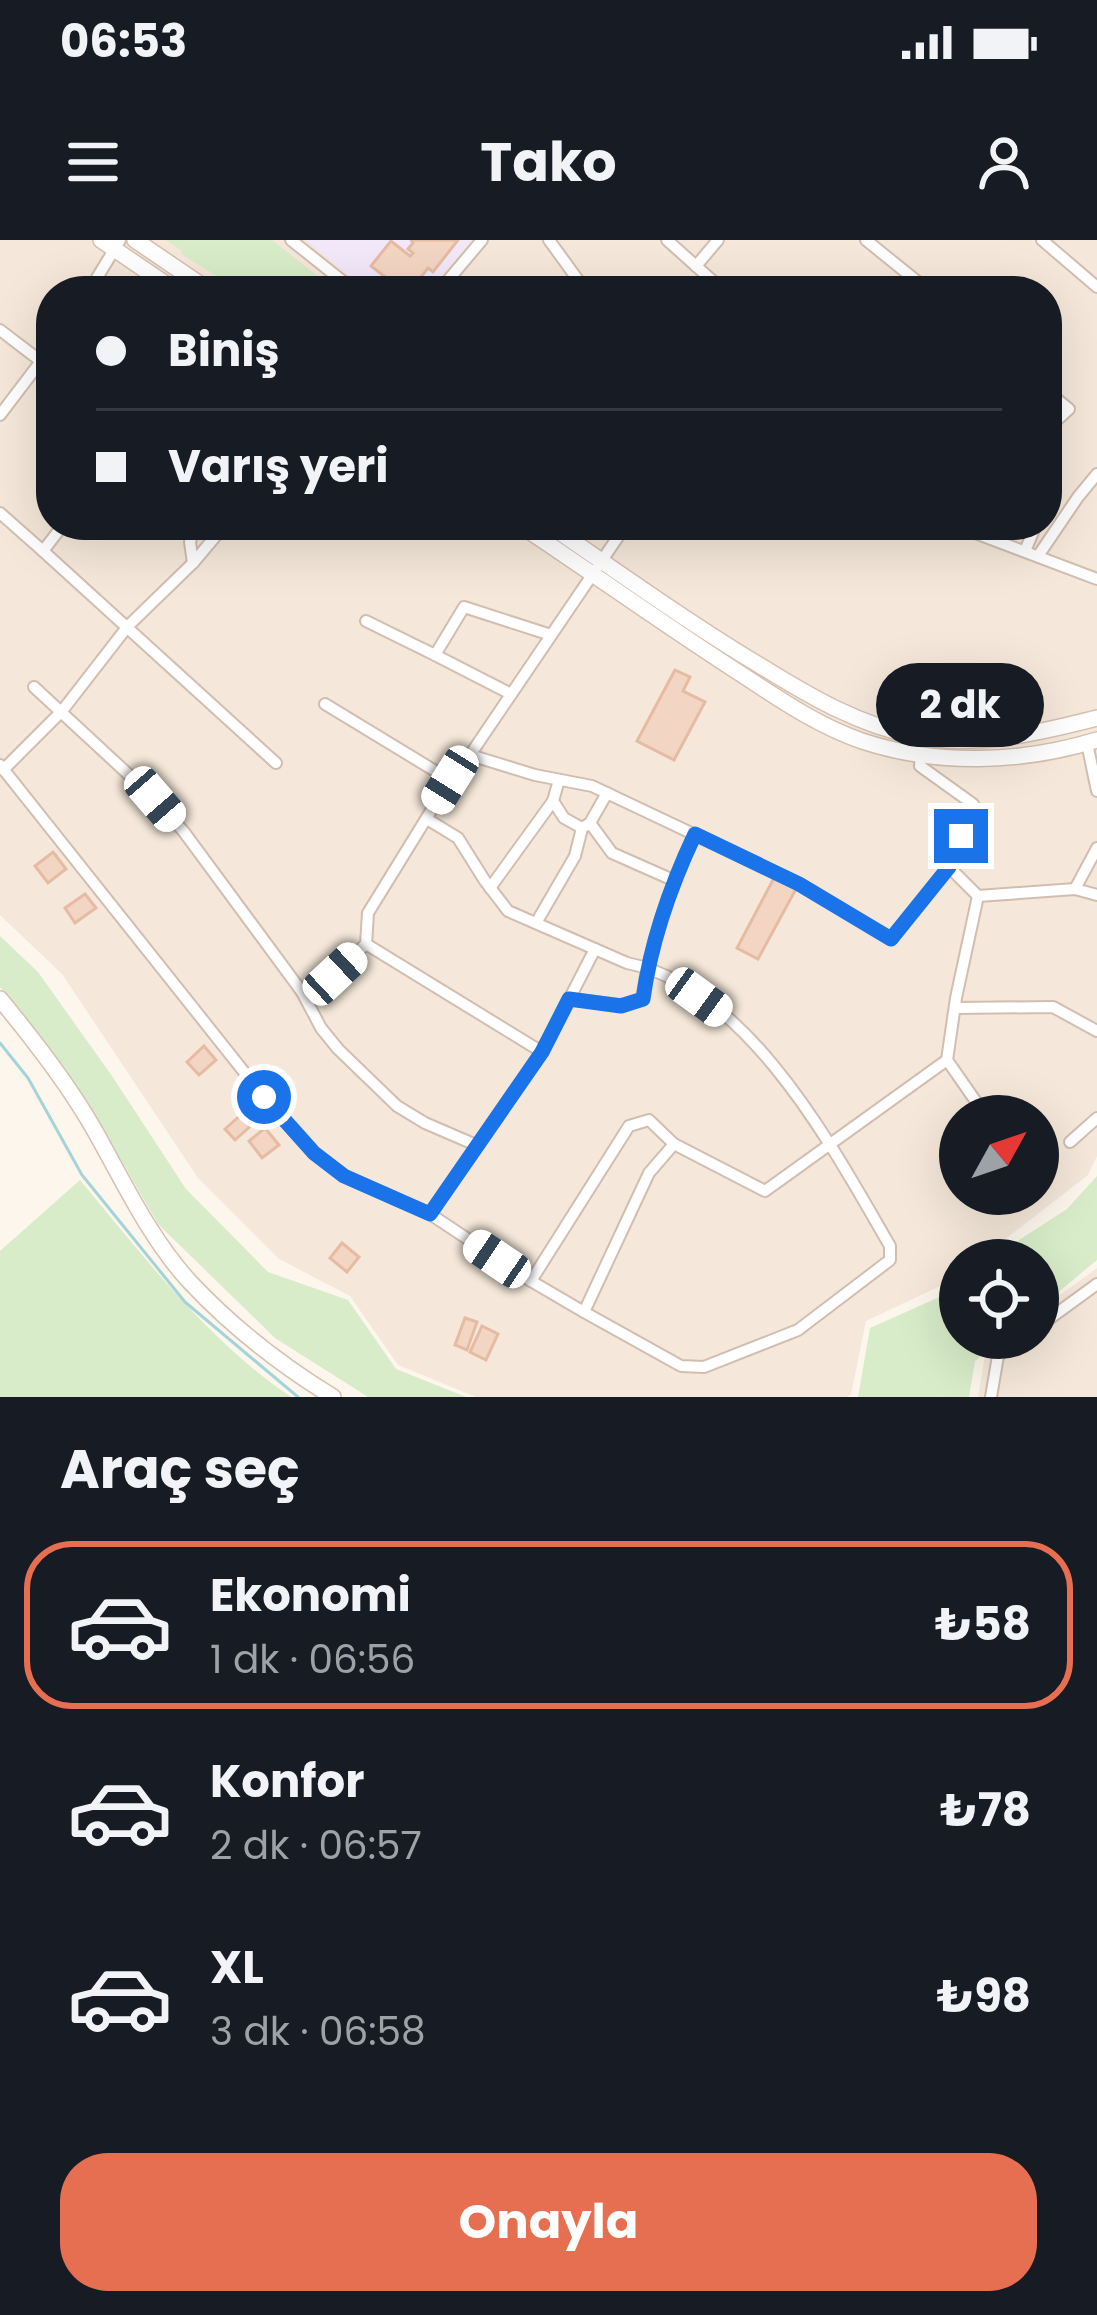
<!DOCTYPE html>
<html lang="tr">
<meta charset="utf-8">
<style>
body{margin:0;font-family:Poppins,sans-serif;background:#20242c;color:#f1f3f6;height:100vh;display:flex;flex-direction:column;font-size:45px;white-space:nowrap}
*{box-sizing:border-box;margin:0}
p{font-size:39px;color:#9ea1a6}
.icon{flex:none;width:66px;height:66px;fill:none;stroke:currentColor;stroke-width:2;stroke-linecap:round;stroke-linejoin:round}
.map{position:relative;height:1157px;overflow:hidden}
.panel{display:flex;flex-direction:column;background:#171b24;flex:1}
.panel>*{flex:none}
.banner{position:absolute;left:36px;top:36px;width:1026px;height:264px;border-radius:48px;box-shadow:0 12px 48px #0002;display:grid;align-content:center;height:264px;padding:0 60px;background:#171b24}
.needle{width:78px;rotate:50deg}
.controls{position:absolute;left:939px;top:855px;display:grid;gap:24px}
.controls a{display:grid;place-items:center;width:120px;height:120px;border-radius:50%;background:#171b24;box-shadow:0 12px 48px #0002;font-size:60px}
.end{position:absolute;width:54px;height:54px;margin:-27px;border:15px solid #1a73e8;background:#fff;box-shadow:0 0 0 6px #fff}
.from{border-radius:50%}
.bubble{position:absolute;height:84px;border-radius:42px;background:#171b24;box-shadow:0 12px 48px #0002;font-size:39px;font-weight:700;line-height:84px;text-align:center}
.car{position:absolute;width:36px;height:72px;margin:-36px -18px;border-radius:15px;box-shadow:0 0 9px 3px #0007;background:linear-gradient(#fff 24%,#345 0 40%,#fff 0 76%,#345 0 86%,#fff 0)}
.banner b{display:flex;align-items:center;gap:42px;height:114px;font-size:45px}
.banner b+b{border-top:3px solid #363941}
.banner i{width:30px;height:30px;background:#f1f3f6}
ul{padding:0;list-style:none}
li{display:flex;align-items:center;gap:36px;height:168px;margin:0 24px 18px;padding:0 36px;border:6px solid transparent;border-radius:48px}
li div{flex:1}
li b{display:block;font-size:45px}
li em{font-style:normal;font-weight:700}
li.on{border-color:#e76f51}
li>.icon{width:108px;height:108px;stroke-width:1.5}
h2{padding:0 60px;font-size:54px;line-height:144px}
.button{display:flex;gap:24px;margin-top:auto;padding:24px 60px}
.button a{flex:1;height:138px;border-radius:48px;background:#e76f51;color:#fff;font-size:48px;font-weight:700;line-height:138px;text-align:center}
.status{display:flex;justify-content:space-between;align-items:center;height:84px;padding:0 60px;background:#171b24;direction:ltr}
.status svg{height:33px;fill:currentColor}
header{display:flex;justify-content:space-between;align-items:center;height:156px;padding:0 60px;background:#171b24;font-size:54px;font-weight:700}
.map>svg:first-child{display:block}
.residential{fill:#f5e8da;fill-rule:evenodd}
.education{fill:#f3e8fa}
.green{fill:#d8ecc9}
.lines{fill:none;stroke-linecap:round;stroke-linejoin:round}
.stream{stroke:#a5d3da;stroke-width:3}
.building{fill:#f3d5c3;stroke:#e6bba3;stroke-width:3}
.street-casing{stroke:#d1beb0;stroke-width:14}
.secondary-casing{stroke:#d6c0b0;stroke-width:18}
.street{stroke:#fff;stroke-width:10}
.secondary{stroke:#fff;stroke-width:15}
.route{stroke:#1a73e8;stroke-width:15}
</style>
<div class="status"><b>06:53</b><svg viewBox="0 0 49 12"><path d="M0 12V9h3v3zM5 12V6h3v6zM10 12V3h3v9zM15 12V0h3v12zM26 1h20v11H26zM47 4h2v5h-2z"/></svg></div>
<header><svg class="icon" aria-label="menu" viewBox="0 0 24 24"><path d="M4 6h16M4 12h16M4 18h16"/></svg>Tako<svg class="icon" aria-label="person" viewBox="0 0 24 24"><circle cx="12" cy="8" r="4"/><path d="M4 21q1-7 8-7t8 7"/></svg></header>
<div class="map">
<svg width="1097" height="1157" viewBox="0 0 1097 1157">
<rect width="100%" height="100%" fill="#fdf6ec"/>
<!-- residential -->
<g class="residential">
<path d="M0,0H1097V916L1088,935L978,1020H960V1034L951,1041L866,1081L851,1155L846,1157H476L398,1125L350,1056L279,1019L198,938L62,734L0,675ZM51,51H1047V285H51ZM960,876H1038V954H960Z"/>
<path d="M1097,1028V1157H978L986,1109L1001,1098H1038V1071Z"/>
</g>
<!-- education -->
<path class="education" d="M306,0H472L429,51H368Z"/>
<!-- green -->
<g class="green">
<path d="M166,0H272L337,51H241L181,14L182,11Z"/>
<path d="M0,696L38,732L112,836L186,949L268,1032L348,1060L396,1129L466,1157H368L275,1098L158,984L94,873L0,747Z"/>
<path d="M1097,936V1020L1038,1069V1020H988L1067,969Z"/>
<path d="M80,940C145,1018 207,1100 291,1157H0V1011Z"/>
<path d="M960,1042V1098H1003L975,1121L969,1157H858L870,1088L944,1055Z"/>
</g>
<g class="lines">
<!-- stream -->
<path class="stream" d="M0,803L28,838L82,935L185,1062L298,1157"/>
</g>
<!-- building -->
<g class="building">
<path d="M411,0H458L433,32L428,28L417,42L422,46L418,51H403L371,26L391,1L410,16L413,13L408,9L413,3Z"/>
<path d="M675,430L690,437L683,451L705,462L674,520L637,501Z"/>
<path d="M53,612L66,629L48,643L35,626Z"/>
<path d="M774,638L796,649L758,719L737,708Z"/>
<path d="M85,654L96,668L75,683L65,668Z"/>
<path d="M204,806L216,820L199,835L187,822Z"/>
<path d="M244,872L254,883L235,900L225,889Z"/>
<path d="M265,888L279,905L262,918L249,901Z"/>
<path d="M342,1003L359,1017L347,1032L330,1018Z"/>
<path d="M465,1078L477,1082L467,1110L455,1105Z"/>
<path d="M482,1086L498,1094L486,1120L470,1112Z"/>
</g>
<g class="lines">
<!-- street casing -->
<g class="street-casing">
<g id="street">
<path d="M291,0L355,51"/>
<path d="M549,0L586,51"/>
<path d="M667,0L696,26L718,0"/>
<path d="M866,0L929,51"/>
<path d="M1042,0L1097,47"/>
<path d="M696,26L724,51"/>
<path d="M89,51L120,0"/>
<path d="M439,51L482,0"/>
<path d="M0,90L51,129"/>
<path d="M1047,151L1069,169L1047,189"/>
<path d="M0,175L51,108"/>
<path d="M0,273L43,311"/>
<path d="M63,285L43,311L276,523"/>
<path d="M954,285L1097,339"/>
<path d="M1025,311L1036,285"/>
<path d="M1038,316L1078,257L1097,234"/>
<path d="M193,323L190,302L195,285"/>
<path d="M366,381L435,415"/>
<path d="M34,447L155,559L184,592L302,752L321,788L338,809L397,866L425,883L476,905"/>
<path d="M511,454L435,415L464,367L551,395"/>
<path d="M325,464L450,540"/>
<path d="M1087,503L1097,551"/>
<path d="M470,515L626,285"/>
<path d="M0,525L264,857L314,913L344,936L430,974L531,1041L584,1072L681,1126L704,1127L798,1090L890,1020V1006C833,908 748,747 627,723L508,671L485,641L458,598L427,579"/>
<path d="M3,530L62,471L128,386L193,323L225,285"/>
<path d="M559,540L553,561L564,578L582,588L590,583L607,553"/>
<path d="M590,583L612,613L673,640"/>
<path d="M490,648L553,561"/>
<path d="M1075,649L1097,608"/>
<path d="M978,656L1075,649L1097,655"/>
<path d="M536,683L575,616L582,588"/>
<path d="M366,704L542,812"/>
<path d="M302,752L335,733L366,704L368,673L450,540L470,515L535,535L592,546L799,644L891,699L949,627L973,564L920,526L921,515"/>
<path d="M569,759L621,765L642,759C651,701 670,647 695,594"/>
<path d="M955,768L1053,767L1097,791"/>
<path d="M947,820L956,758L978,656L949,627"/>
<path d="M1070,902L1097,878"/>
<path d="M430,974L542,812L595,709"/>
<path d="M531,1041L629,886L649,880L674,904L765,951L947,820L986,876"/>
<path d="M584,1072L649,933L674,904"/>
<path d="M1038,1087L1097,1044"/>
<path d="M991,1157L998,1116L1022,1098"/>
</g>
</g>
<!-- secondary casing -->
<g class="secondary-casing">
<g id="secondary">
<path d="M101,0L176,51"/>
<path d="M135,0L210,51"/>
<path d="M520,285C594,334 666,386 741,434C779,459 818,486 862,501C937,526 1022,523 1097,500"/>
<path d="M549,285C621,334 690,384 764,428C811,457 859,485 915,496C974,508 1039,493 1097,478"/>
<path d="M0,759C33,799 66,841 92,886C122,938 149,998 190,1042C232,1087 281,1125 333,1157"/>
</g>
</g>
<!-- street -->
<use href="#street" class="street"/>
<!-- secondary -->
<use href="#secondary" class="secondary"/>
</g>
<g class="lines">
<!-- route -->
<path class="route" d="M264,857L314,913L344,936L430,974L542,812L569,759L621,766L643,759C651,701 670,647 695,594L799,644L891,699L949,627L961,596"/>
</g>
</svg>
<div class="controls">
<a><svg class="needle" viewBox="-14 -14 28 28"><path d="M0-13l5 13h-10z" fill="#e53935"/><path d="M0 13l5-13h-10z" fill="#9ea1a6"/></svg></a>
<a><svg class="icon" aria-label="locate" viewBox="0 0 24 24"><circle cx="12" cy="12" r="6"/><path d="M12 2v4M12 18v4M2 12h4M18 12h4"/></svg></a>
</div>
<i class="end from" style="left:264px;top:857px"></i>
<i class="end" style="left:961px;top:596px"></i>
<div class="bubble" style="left:876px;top:423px;width:168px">2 dk</div>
<i class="car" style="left:450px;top:540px;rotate:212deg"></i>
<i class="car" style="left:155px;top:559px;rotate:139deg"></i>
<i class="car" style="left:335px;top:734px;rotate:47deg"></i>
<i class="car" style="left:699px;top:757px;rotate:126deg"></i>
<i class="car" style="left:497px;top:1019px;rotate:304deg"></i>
<div class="banner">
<b><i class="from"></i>Biniş</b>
<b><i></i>Varış yeri</b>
</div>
</div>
<section class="panel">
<h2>Araç seç</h2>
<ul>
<li class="on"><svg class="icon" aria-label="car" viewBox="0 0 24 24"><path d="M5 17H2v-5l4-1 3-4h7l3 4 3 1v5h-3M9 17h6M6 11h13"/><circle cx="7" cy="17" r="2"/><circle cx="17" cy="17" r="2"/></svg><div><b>Ekonomi</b><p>1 dk · 06:56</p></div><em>₺58</em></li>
<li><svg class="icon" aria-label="car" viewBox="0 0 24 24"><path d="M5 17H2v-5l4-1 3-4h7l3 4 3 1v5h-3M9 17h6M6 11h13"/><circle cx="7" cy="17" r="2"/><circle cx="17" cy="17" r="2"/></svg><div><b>Konfor</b><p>2 dk · 06:57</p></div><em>₺78</em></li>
<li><svg class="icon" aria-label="car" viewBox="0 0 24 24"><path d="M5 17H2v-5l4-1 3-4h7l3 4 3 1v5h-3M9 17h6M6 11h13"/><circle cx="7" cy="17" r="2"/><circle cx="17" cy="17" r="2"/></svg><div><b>XL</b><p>3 dk · 06:58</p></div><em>₺98</em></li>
</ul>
<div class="button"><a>Onayla</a></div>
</section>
